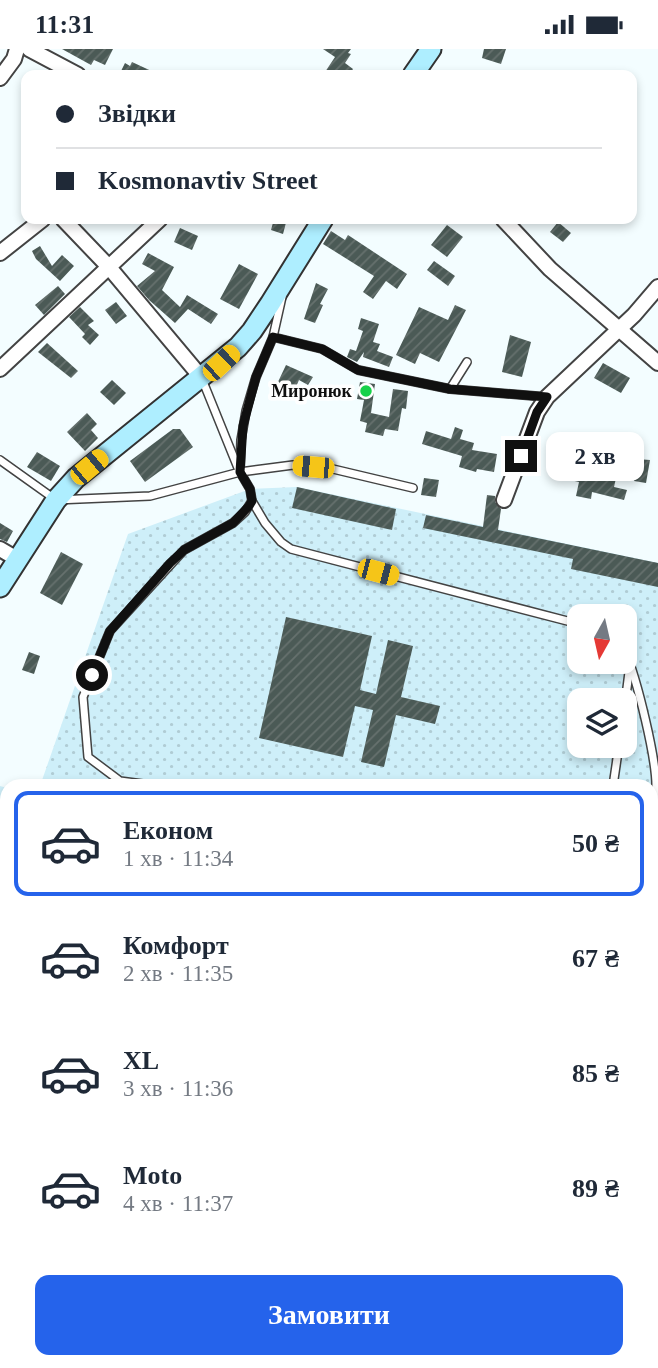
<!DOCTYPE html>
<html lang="uk">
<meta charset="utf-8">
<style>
body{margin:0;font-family:"Times New Roman",serif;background:#f6f6f7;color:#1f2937;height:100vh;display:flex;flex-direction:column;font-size:26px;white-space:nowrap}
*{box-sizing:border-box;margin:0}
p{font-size:23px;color:#747a83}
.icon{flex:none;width:38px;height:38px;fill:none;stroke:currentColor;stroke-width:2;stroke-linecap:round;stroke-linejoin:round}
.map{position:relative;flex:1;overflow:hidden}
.drawer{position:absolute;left:0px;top:730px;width:658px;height:590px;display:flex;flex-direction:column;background:#fff;border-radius:21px 21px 0 0;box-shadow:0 4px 10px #0003}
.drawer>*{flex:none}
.guide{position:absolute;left:21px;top:21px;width:616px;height:154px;border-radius:14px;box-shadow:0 4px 10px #0003;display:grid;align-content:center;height:154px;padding:0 35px;background:#fff}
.needle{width:46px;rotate:188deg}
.tools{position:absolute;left:567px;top:555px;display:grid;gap:14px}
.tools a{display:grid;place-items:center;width:70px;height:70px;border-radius:14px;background:#fff;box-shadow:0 4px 10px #0003;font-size:35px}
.end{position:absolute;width:32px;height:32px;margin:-16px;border:9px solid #101010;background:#fff;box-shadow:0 0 0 4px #fff}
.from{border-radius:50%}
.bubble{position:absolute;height:49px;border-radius:14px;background:#fff;box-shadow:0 4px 10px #0003;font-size:23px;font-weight:700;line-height:49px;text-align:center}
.car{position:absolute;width:21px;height:42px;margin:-21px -10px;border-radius:9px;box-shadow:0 0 5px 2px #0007;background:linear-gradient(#f5c518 24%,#345 0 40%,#f5c518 0 76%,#345 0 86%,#f5c518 0)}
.guide b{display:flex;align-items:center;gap:24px;height:66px;font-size:26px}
.guide b+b{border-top:2px solid #e0e1e3}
.guide i{width:18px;height:18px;background:#1f2937}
ul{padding:12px 0 0;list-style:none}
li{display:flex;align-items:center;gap:21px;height:105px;margin:0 14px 10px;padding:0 21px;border:4px solid transparent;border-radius:14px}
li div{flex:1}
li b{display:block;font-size:26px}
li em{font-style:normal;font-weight:700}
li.current{border-color:#2563eb}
li>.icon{width:63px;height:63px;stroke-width:1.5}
.action{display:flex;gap:14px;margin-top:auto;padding:14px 35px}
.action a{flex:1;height:80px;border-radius:14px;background:#2563eb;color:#fff;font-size:28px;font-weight:700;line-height:80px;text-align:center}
.status{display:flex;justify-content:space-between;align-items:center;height:49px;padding:0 35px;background:#fff;direction:ltr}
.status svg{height:19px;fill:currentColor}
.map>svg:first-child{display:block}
.farmland{fill:url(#farmland-dots);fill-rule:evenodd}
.forest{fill:url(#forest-firs)}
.building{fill:url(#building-hatch)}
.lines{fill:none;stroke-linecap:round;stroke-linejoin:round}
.service-casing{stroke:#434343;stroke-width:10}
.minor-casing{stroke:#434343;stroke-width:18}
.secondary-casing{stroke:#323232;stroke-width:23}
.primary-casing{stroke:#212121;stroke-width:24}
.service{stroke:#fff;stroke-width:7}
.minor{stroke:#fff;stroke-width:14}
.secondary{stroke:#aeeeff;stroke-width:19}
.primary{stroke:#63f2ff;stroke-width:21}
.route{stroke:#101010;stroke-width:9}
.poi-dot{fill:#16d14a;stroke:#fff;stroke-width:2.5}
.labels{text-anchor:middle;stroke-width:7;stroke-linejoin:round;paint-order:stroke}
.poi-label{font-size:18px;font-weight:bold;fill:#101010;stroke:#fff;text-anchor:end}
</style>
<div class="status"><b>11:31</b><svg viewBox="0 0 49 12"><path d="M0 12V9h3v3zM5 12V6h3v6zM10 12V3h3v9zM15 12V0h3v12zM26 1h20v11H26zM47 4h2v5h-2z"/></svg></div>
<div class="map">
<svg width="658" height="1319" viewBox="0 0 658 1319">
<defs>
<pattern id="farmland-dots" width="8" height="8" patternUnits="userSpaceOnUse" patternTransform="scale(1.75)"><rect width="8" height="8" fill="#ceeff9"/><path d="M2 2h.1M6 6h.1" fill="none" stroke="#b0ccd4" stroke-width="1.8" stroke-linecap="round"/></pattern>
<pattern id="forest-firs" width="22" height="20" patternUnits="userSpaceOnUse" patternTransform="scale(1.75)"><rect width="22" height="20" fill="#949ee2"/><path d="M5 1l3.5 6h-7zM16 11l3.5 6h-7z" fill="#777fb6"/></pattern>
<pattern id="building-hatch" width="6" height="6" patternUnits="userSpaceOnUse" patternTransform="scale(1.75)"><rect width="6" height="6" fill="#4b5a56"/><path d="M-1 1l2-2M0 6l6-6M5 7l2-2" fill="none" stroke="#66716e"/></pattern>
</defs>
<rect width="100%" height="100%" fill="#f3fdff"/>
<!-- farmland -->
<g class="farmland">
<path d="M297,438L658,514V986L651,987V737H40L128,485L250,440ZM579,567H625V612H579ZM579,651H625V696H579Z"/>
<path d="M0,737L7,739V1067H0Z"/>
</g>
<!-- forest -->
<path class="forest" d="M658,1028V1319H0V1152L7,1150V1312H651V1029Z"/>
<!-- building -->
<g class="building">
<path d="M62,0H113L105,16L94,11L91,16Z"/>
<path d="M323,0H351L348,4L351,5L345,14L353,20L349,26H323L335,8Z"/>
<path d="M484,0H506L501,15L482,9Z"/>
<path d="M132,13L160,26H119L125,14L130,17Z"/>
<path d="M274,170H287L283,185L271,181Z"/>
<path d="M558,173L571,184L563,193L550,183Z"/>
<path d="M447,176L463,188L447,208L431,196Z"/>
<path d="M180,179L198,187L192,201L174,193Z"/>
<path d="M331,182L345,191L348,186L407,225L397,240L386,232L373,250L363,243L374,227L323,195Z"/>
<path d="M40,197L52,217L62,206L74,217L60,232L36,210L32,202Z"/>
<path d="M148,204L174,218L162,241L180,258L187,246L218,265L211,275L188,260L175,274L149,251L137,237L155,222L142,215Z"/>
<path d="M434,212L455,227L448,237L427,221Z"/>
<path d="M239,215L258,225L239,260L220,250Z"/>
<path d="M316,234L328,240L320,255L323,256L315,274L304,270Z"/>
<path d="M58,237L65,245L44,266L35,256Z"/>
<path d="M116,253L127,267L116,275L105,261Z"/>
<path d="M455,256L466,261L439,313L420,304L415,315L396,306L419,258L448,271Z"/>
<path d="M80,258L94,272L88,276L99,286L90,296L82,288L85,285L69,268Z"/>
<path d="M361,269L379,275L373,293L380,295L377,302L393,308L389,318L363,308L364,303L357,313L347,308L350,300L356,302L363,282L358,280Z"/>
<path d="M510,286L531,293L522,328L502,323Z"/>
<path d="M47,294L78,322L71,329L38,303Z"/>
<path d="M603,314L630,329L621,344L594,329Z"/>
<path d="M286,316L313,328L308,336L299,331L291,349L279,343L282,337L277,335Z"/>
<path d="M112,331L126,344L114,356L100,343Z"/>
<path d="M360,333L375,335L371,364L389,368L393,340L408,342L406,360L402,359L398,382L385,380L383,387L365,383L367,374L360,372L364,351L357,350Z"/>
<path d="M87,364L97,375L91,381L98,389L85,402L67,383Z"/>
<path d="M455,378L463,381L460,390L474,394L472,401L497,405L494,423L477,420L476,423L459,418L462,407L422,395L426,382L451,390Z"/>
<path d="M173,380H180L193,398L145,433L130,412Z"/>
<path d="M37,403L60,417L51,432L27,418Z"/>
<path d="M597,408L620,412L614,438L627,441L624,451L592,443L591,450L576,447L579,433L570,431L572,419L594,424Z"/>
<path d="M637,410L650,411L646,434L634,432Z"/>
<path d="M424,429L439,431L436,448L421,446Z"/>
<path d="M297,438L396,460L392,481L292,459Z"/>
<path d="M487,446L495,447V453L501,460L498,481L658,514V538L571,520L573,510L423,479L426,466L483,478Z"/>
<path d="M0,474L13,482L7,493L0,490Z"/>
<path d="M61,503L83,515L62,556L40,544Z"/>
<path d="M286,568L372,587L360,641L376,645L388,591L413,597L401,648L440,657L435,675L396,666L384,718L361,713L373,661L355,657L343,708L259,689Z"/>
<path d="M29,603L40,607L34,625L22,621Z"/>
</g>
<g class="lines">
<!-- service casing -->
<g class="service-casing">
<g id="service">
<path d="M273,288L322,300L358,321L450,340L467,313"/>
<path d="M202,330L238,419"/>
<path d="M450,340L547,348"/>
<path d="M0,411L56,451L150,447L240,423L250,440L252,452L265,474L281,493L291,500L579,575"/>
<path d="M240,423L241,391L246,362L256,328L273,288L282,248"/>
<path d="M240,423L293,416L333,420L413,439"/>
<path d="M625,602C637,630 657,711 656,740C656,748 653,755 651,762"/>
<path d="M625,655L629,623"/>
<path d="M158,737L120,732L88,708L83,648L110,582L184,501L233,474L245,463L252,452"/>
<path d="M613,737L619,696"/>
<path d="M651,776L658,800"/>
</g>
</g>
<!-- minor casing -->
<g class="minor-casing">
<g id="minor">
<path d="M29,0L78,26"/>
<path d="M0,29L14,10L17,0"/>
<path d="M63,170L108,217L201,328"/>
<path d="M503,170L550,220L658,314"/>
<path d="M0,204L43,170"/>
<path d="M0,320L160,170"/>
<path d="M504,451L537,363L547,348L634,266L658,238"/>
<path d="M0,500L17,510"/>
<path d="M651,1147L658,1158"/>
</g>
</g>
<!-- secondary casing -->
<g class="secondary-casing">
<g id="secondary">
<path d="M413,26L431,0"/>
<path d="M0,538L56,451L76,429L238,298L252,282L270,255L323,170"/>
</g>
</g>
<!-- primary casing -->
<g class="primary-casing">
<g id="primary">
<path d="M651,1008L658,1006"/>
<path d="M0,1114L7,1113"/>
</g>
</g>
<!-- service -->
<use href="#service" class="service"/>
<!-- minor -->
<use href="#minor" class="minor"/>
<!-- secondary -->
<use href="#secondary" class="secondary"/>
<!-- primary -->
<use href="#primary" class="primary"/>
</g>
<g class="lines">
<!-- route -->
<path class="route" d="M92,626L110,582L170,514L184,501L233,474L249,457L252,452L250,440L240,423L243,377L256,328L273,288L322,300L358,321L450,340L547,348L537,363L521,407"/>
</g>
<!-- markers -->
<circle class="poi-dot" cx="366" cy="342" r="7"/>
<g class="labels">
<!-- poi labels -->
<g class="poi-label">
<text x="352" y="348">Миронюк</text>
</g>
</g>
</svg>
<div class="tools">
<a><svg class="needle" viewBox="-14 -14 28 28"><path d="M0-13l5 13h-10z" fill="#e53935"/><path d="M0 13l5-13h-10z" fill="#747a83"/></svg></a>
<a><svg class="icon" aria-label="layers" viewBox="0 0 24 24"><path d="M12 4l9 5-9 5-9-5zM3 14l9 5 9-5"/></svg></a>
</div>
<i class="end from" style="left:92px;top:626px"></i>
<i class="end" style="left:521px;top:407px"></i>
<div class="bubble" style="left:546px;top:383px;width:98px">2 хв</div>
<i class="car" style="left:221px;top:314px;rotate:47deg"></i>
<i class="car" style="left:89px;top:418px;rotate:50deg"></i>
<i class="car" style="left:313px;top:418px;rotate:275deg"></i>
<i class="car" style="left:378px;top:523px;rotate:105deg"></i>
<div class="guide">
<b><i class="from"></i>Звідки</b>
<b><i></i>Kosmonavtiv Street</b>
</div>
<section class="drawer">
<ul>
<li class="current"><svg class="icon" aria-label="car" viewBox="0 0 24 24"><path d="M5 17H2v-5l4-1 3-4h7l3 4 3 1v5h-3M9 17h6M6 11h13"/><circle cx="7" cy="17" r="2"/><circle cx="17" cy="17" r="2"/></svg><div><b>Економ</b><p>1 хв · 11:34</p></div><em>50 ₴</em></li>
<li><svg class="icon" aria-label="car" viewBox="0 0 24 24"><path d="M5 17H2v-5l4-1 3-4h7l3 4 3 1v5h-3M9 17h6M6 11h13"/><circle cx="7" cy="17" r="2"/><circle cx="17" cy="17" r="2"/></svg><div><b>Комфорт</b><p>2 хв · 11:35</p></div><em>67 ₴</em></li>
<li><svg class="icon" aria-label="car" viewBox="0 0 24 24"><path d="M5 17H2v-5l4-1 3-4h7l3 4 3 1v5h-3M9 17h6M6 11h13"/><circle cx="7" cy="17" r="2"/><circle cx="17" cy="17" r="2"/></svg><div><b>XL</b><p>3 хв · 11:36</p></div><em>85 ₴</em></li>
<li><svg class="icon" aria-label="car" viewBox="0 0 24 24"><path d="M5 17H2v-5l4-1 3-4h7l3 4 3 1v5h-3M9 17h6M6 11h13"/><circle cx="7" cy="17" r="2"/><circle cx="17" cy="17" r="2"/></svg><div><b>Moto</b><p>4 хв · 11:37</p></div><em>89 ₴</em></li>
</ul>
<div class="action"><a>Замовити</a></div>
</section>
</div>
